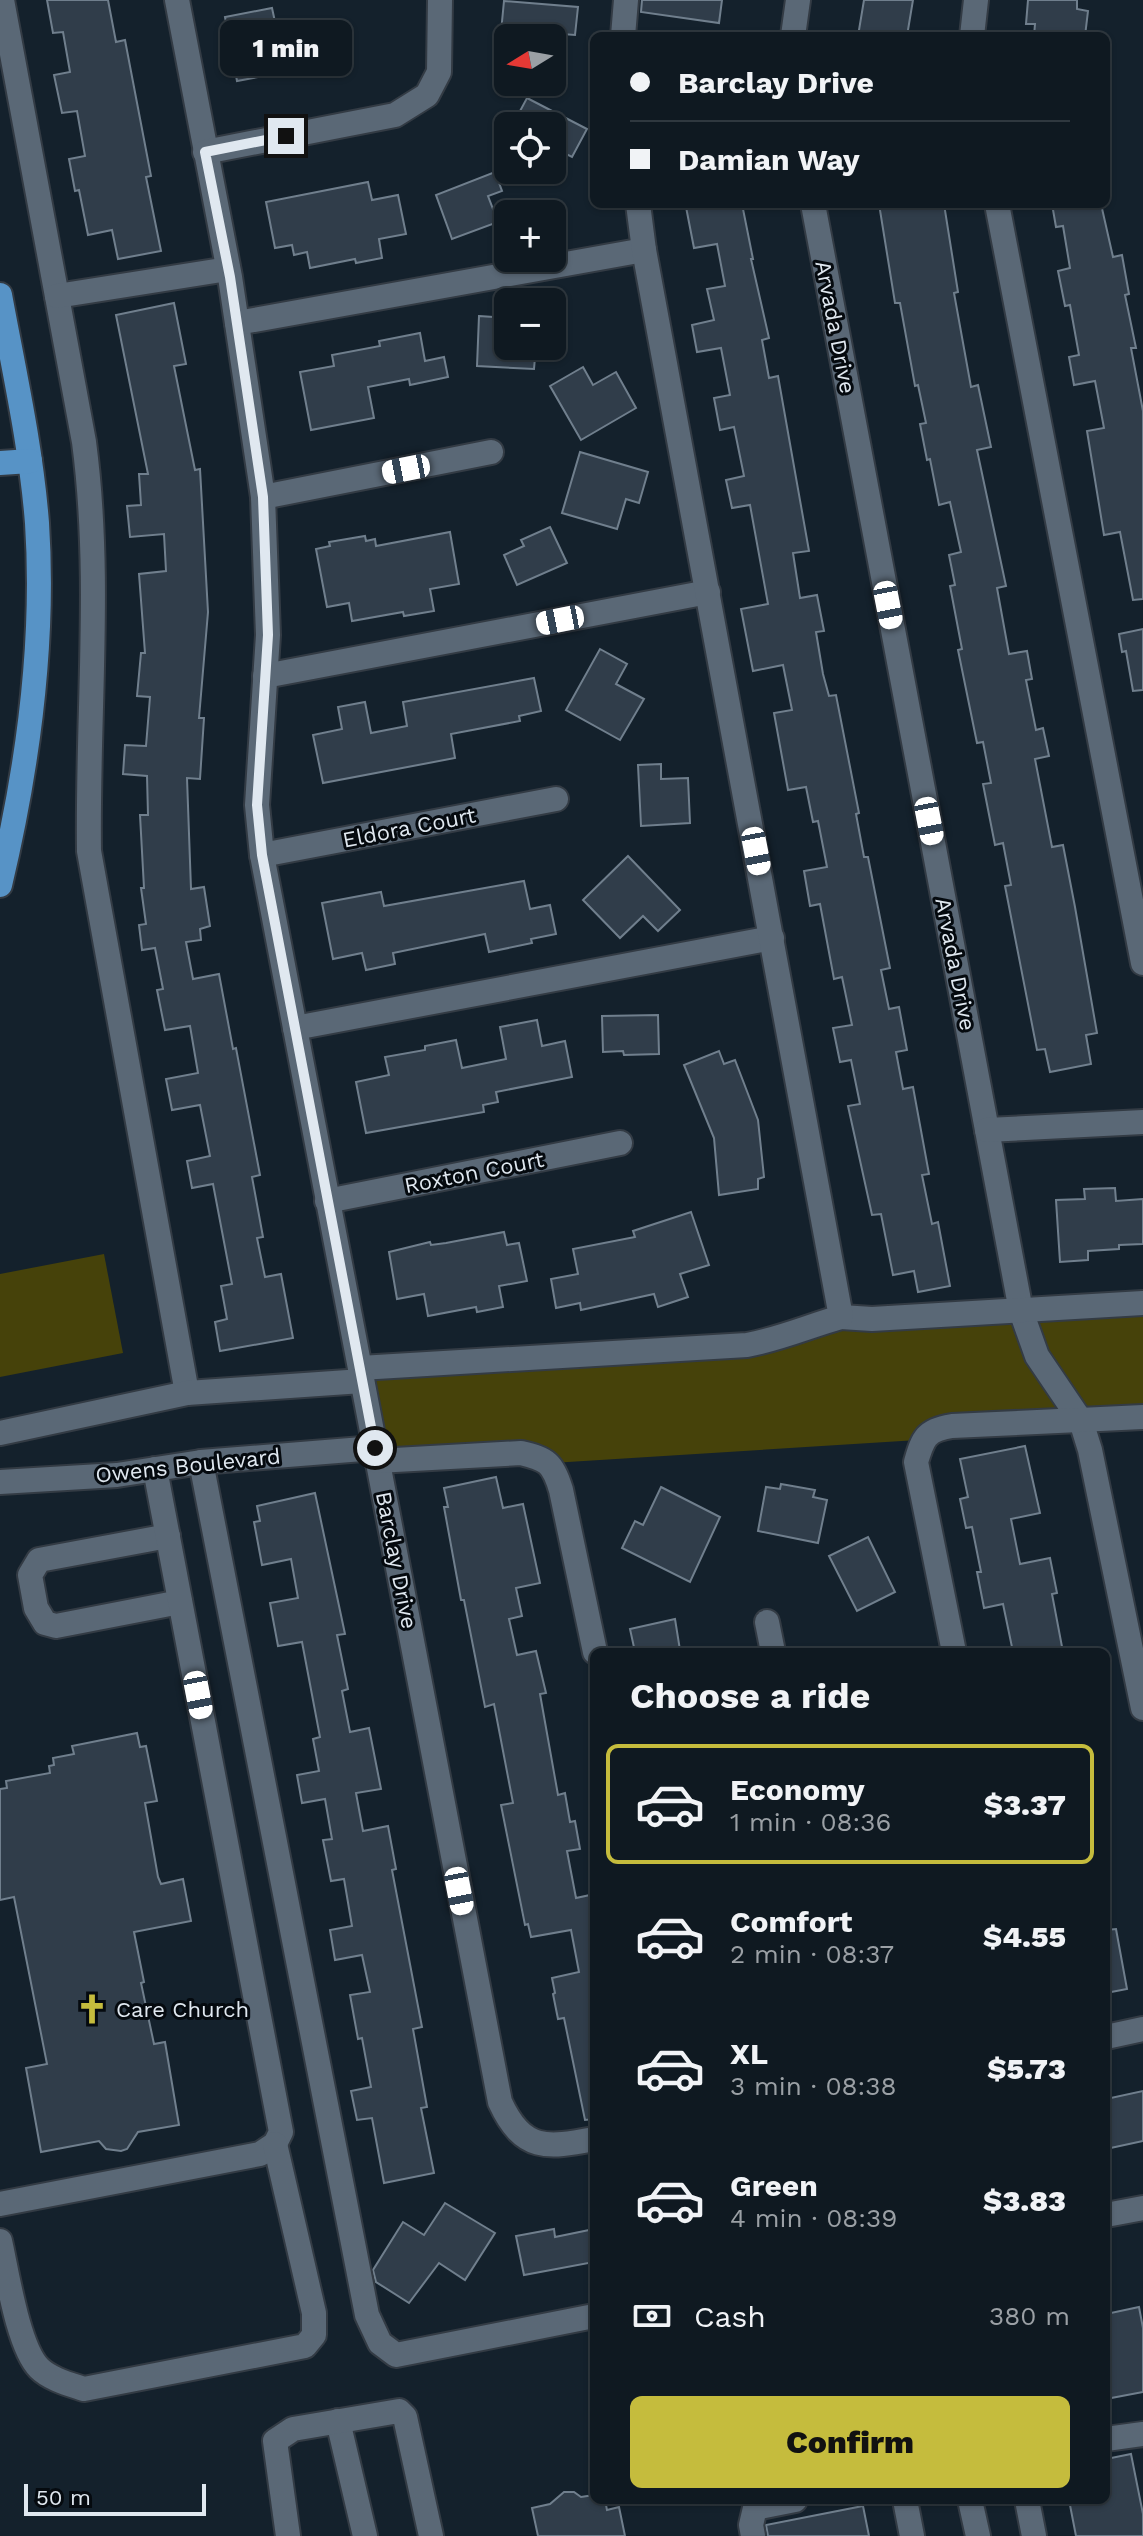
<!DOCTYPE html>
<meta charset="utf-8">
<style>
body{margin:0;font-family:"Work Sans",sans-serif;background:#18222a;color:#f1f3f6;height:100vh;display:flex;flex-direction:column;font-size:30px;white-space:nowrap}
*{box-sizing:border-box;margin:0}
p{font-size:26px;color:#9ba0a5}
.icon{flex:none;width:44px;height:44px;fill:none;stroke:currentColor;stroke-width:2;stroke-linecap:round;stroke-linejoin:round}
.map{position:relative;flex:1;overflow:hidden}
.side{position:absolute;left:590px;top:1648px;width:520px;height:856px;display:flex;flex-direction:column;background:#0f1921;border-radius:12px;box-shadow:0 2px 6px #0004,0 0 0 2px #2f383f}
.side>*{flex:none}
.top-card{position:absolute;left:590px;top:32px;width:520px;height:176px;border-radius:12px;box-shadow:0 2px 6px #0004,0 0 0 2px #2f383f;display:grid;align-content:center;height:176px;padding:0 40px;background:#0f1921}
.needle{width:52px;rotate:259deg}
.buttons{position:absolute;left:494px;top:24px;display:grid;gap:16px}
.buttons a{display:grid;place-items:center;width:72px;height:72px;border-radius:12px;background:#0f1921;box-shadow:0 2px 6px #0004,0 0 0 2px #2f383f;font-size:40px}
.scale{position:absolute;left:24px;bottom:20px;width:182px;box-sizing:border-box;padding-left:8px;border:4px solid #e0e8f0;border-top:0;font-size:22px;line-height:28px;white-space:nowrap;color:#e0e8f0;-webkit-text-stroke:6px #050a0f;paint-order:stroke}
.end{position:absolute;width:36px;height:36px;margin:-18px;border:10px solid #e0e8f0;background:#111;box-shadow:0 0 0 4px #111}
.from{border-radius:50%}
.bubble{position:absolute;height:56px;border-radius:12px;background:#0f1921;box-shadow:0 2px 6px #0004,0 0 0 2px #2f383f;font-size:26px;font-weight:800;line-height:56px;text-align:center}
.car{position:absolute;width:24px;height:48px;margin:-24px -12px;border-radius:10px;box-shadow:0 0 6px 2px #0007;background:linear-gradient(#fff 24%,#345 0 40%,#fff 0 76%,#345 0 86%,#fff 0)}
.top-card b{display:flex;align-items:center;gap:28px;height:76px;font-size:30px}
.top-card b+b{border-top:2px solid #2f383f}
.top-card i{width:20px;height:20px;background:#f1f3f6}
ul{padding:0;list-style:none}
li{display:flex;align-items:center;gap:24px;height:120px;margin:0 16px 12px;padding:0 24px;border:4px solid transparent;border-radius:12px}
li div{flex:1}
li b{display:block;font-size:30px}
li em{font-style:normal;font-weight:800}
li.on{border-color:#c5bc3d}
li>.icon{width:72px;height:72px;stroke-width:1.5}
h2{padding:0 40px;font-size:36px;line-height:96px}
.pay{display:flex;align-items:center;gap:20px;height:88px;padding:0 40px;font-size:30px}
.pay p{margin-inline-start:auto}
.action{display:flex;gap:16px;margin-top:auto;padding:16px 40px}
.action a{flex:1;height:92px;border-radius:12px;background:#c5bc3d;color:#111;font-size:32px;font-weight:800;line-height:92px;text-align:center}
.map>svg:first-child{display:block}
.green{fill:#46420a}
.building{fill:#303d4a;stroke:#707f8d;stroke-width:2}
.lines{fill:none;stroke-linecap:round;stroke-linejoin:round}
.minor-casing{stroke:#333b44;stroke-width:28}
.major-casing{stroke:#333b44;stroke-width:28}
.minor{stroke:#5a6876;stroke-width:24}
.major{stroke:#5793c6;stroke-width:24}
.route{stroke:#e0e8f0;stroke-width:10}
.labels{text-anchor:middle;stroke-width:6;stroke-linejoin:round;paint-order:stroke}
.street-label{font-size:22px;fill:#e0e8f0;stroke:#050a0f}
.poi-label{font-size:22px;fill:#e0e8f0;stroke:#050a0f;text-anchor:start}
</style>
<div class="map">
<svg width="1143" height="2536" viewBox="0 0 1143 2536">
<rect width="100%" height="100%" fill="#14212c"/>
<!-- green -->
<g class="green">
<path d="M104,1254L123,1353L0,1377V1274Z"/>
<path d="M1143,1309V1426L391,1473L370,1355Z"/>
</g>
<!-- building -->
<g class="building">
<path d="M47,0H108L116,42L125,40L151,176L146,177L161,251L118,259L112,230L88,235L79,190L75,191L69,159L85,156L77,111L62,113L54,75L70,72L63,32L53,33Z"/>
<path d="M642,0H722L719,23L641,12Z"/>
<path d="M864,0H913L907,36H858Z"/>
<path d="M1028,0H1077V9L1088,11L1085,36H1034L1035,24H1026Z"/>
<path d="M504,1L578,7L575,35L549,33V38H517L518,33L501,32Z"/>
<path d="M272,8L277,31L294,28L301,69L237,81L225,17Z"/>
<path d="M527,98L587,129L572,157L552,147V126H512Z"/>
<path d="M495,172L502,191L488,196L498,222L452,239L436,195Z"/>
<path d="M368,182L372,200L398,195L406,234L379,239L382,258L356,263L355,259L310,268L307,252L294,255L292,245L275,248L266,202Z"/>
<path d="M699,204H742L753,259H751L769,338L762,340L769,378L778,376L809,551L793,553L800,598L817,595L824,631L816,632L823,674L829,696L836,695L859,813L856,814L864,857H868L890,968L881,970L889,1009L899,1007L907,1050L896,1052L903,1089L913,1087L929,1174L922,1175L932,1224L938,1222L950,1286L918,1292L914,1271L893,1275L881,1214L872,1215L848,1106L860,1104L851,1060L840,1062L833,1028L852,1025L842,977L834,979L820,904L810,906L804,871L827,867L818,821L813,822L806,787L788,790L774,713L792,710L783,665L753,671L741,609L768,604L750,505L732,508L726,480L744,476L734,427L720,430L714,398L730,395L721,348L697,352L692,325L714,320L707,289L725,286L717,244L694,248L686,207Z"/>
<path d="M879,204H944L958,292L954,293L971,387L978,385L991,447L977,450L1006,586L997,588L1009,654L1027,651L1032,679L1026,680L1036,730L1043,728L1049,756L1035,759L1052,847L1063,845L1075,907L1097,1033L1086,1035L1091,1064L1050,1072L1045,1049L1037,1050L1005,886L1011,885L1003,843L995,845L983,784L991,783L983,742L977,743L958,650L962,649L950,586L955,585L949,555L961,552L950,502L939,505L930,459L927,460L920,424L926,423L918,385L915,386L900,303H895Z"/>
<path d="M1052,204H1101L1113,257L1122,255L1129,294L1125,295L1136,348H1131L1143,411V599L1133,600L1120,532L1104,535L1087,431L1104,428L1095,381L1074,385L1069,357L1079,355L1070,305L1065,306L1058,271L1070,268L1063,226L1056,227Z"/>
<path d="M174,303L186,364L174,366L195,470L200,469L208,612L199,718H204L200,779L187,778L191,889L204,887L210,926L200,929L201,940L186,942L193,979L219,974L233,1049L236,1048L260,1175L252,1177L263,1237L257,1238L265,1277L281,1274L293,1338L220,1351L215,1322L227,1319L221,1286L232,1284L213,1184L192,1188L187,1161L210,1156L200,1105L172,1110L166,1079L198,1073L190,1026L165,1030L157,990L163,989L155,948L142,950L139,925L146,924L141,888H144L140,815H148L147,776L123,774L125,745L146,746L150,697L137,696L141,653H145L139,574L166,571L164,534L130,537L127,506L141,505L139,474H148L116,315Z"/>
<path d="M479,316L508,318V346H536L534,369L477,366Z"/>
<path d="M420,333L425,361L444,357L448,377L410,385L409,379L368,387L374,418L311,430L300,372L334,366L332,355L380,346L379,341Z"/>
<path d="M583,367L593,385L616,372L636,408L581,440L550,386Z"/>
<path d="M580,452L648,472L639,503L626,499L617,529L562,513Z"/>
<path d="M550,527L567,563L517,585L504,555L524,546L521,540Z"/>
<path d="M450,532L459,584L430,589L434,611L404,616L403,612L352,621L349,603L327,607L316,549L330,546L329,542L365,536L366,541L375,539L376,546Z"/>
<path d="M1143,629V690L1133,691L1126,651L1122,652L1119,634Z"/>
<path d="M600,649L627,664L616,684L644,699L620,740L566,710Z"/>
<path d="M534,678L541,711L519,716L520,721L451,734L455,758L323,783L313,735L342,729L338,707L365,702L371,733L407,726L403,702Z"/>
<path d="M661,764V779L688,778L690,823L641,826L638,765Z"/>
<path d="M628,856L680,910L658,931L643,916L620,938L583,900Z"/>
<path d="M524,881L530,909L550,905L556,934L531,939L532,943L489,952L485,934L393,953L395,964L366,970L362,953L333,959L322,903L381,892L384,906Z"/>
<path d="M658,1015L659,1054L624,1055L623,1051L603,1052L602,1016Z"/>
<path d="M537,1020L542,1046L565,1041L572,1077L496,1092L498,1102L483,1105L484,1112L366,1133L356,1082L389,1075L385,1057L425,1050V1046L456,1040L462,1068L506,1059L500,1027Z"/>
<path d="M719,1051L724,1064L735,1060L758,1120L764,1177L758,1179V1189L719,1195L714,1138L684,1065Z"/>
<path d="M1115,1188L1116,1201L1143,1199V1244L1119,1245V1249L1088,1251V1260L1060,1262L1056,1200L1085,1199L1084,1189Z"/>
<path d="M691,1212L709,1265L680,1274L688,1297L658,1307L654,1294L581,1310L580,1303L556,1308L551,1279L578,1274L573,1249L635,1237L633,1231Z"/>
<path d="M504,1232L507,1245L519,1243L527,1281L499,1286L503,1307L477,1312L476,1307L428,1316L424,1294L397,1299L389,1252L430,1242L431,1245L446,1243Z"/>
<path d="M1025,1446L1040,1513L1011,1519L1020,1564L1050,1558L1057,1593L1052,1594L1063,1652H1013L1003,1604L984,1608L977,1572H981L972,1527L966,1528L960,1499L968,1497L960,1459Z"/>
<path d="M496,1477L503,1508L523,1504L540,1583L516,1588L522,1616L509,1619L517,1655L536,1651L546,1693L540,1694L558,1795L565,1793L570,1822L575,1821L580,1849L567,1851L576,1898L590,1895L594,1913V2119L585,2120L564,2018L558,2019L553,1994L555,1993L552,1978L579,1972L571,1930L531,1937L528,1924L525,1925L501,1805L513,1803L494,1704L485,1707L464,1600H461L444,1507H448L444,1488Z"/>
<path d="M781,1484L815,1490L813,1497L827,1500L818,1543L758,1531L766,1487L780,1489Z"/>
<path d="M661,1487L720,1517L690,1582L622,1548L635,1521L643,1525Z"/>
<path d="M315,1493L345,1634L337,1635L348,1689L342,1691L350,1732L369,1728L381,1789L356,1793L363,1831L388,1826L396,1869L392,1870L422,2027L413,2029L427,2107L421,2108L434,2173L384,2183L372,2118L357,2120L351,2091L371,2087L362,2038L358,2039L350,1995L370,1992L362,1955L335,1960L330,1930L352,1926L344,1879L331,1881L323,1840L332,1839L325,1799L302,1803L297,1775L319,1771L313,1739L320,1737L302,1642L278,1646L270,1603L298,1598L291,1559L262,1565L254,1522L260,1521L257,1506Z"/>
<path d="M868,1537L895,1592L857,1611L829,1556Z"/>
<path d="M675,1619L680,1650L635,1652L630,1629Z"/>
<path d="M137,1733L140,1747L146,1746L157,1801L145,1803L158,1877L161,1884L183,1879L191,1921L134,1932L144,1982L141,1983L154,2044L165,2042L179,2125L138,2132L127,2149L121,2151L106,2149L99,2141L41,2152L26,2068L47,2064L14,1897L0,1900V1789L7,1788L6,1781L50,1773L49,1766L54,1765L53,1758L74,1754L72,1746Z"/>
<path d="M1116,1929L1127,1989L1106,1993V1930Z"/>
<path d="M1143,2091V2141L1106,2149V2099Z"/>
<path d="M445,2203L495,2233L465,2280L439,2263L409,2303L376,2282L373,2270L403,2222L424,2235Z"/>
<path d="M554,2229L555,2237L594,2229V2262L524,2275L516,2236Z"/>
<path d="M1139,2307L1143,2328V2392L1106,2399V2314Z"/>
<path d="M1131,2454L1143,2514V2536H1076L1069,2500H1106V2459Z"/>
<path d="M564,2492H574L581,2497L594,2495V2500H605L607,2510L619,2507L625,2536H538L532,2508L550,2504Z"/>
<path d="M863,2506L869,2536H768L766,2525Z"/>
</g>
<g class="lines">
<!-- minor casing -->
<g class="minor-casing">
<g id="minor">
<path d="M2,0L84,442C102,578 87,714 89,851L187,1393"/>
<path d="M177,0L230,277L263,497L268,635L257,805L262,855L500,2102C523,2152 547,2148 594,2139"/>
<path d="M623,36L626,0"/>
<path d="M793,36L798,0"/>
<path d="M972,36L976,0"/>
<path d="M205,152L395,115L427,95L439,72L440,0"/>
<path d="M813,204L1021,1311L1037,1356L1081,1421L1090,1450L1143,1708"/>
<path d="M997,204L1143,963"/>
<path d="M57,296L228,269"/>
<path d="M237,323L644,250"/>
<path d="M263,497L491,452"/>
<path d="M265,676L708,592"/>
<path d="M262,855L556,799"/>
<path d="M295,1028L772,938"/>
<path d="M987,1130L1143,1122"/>
<path d="M327,1201L620,1143"/>
<path d="M841,1317L872,1319L1143,1303"/>
<path d="M360,1368L747,1345C780,1339 809,1326 841,1317L644,250L638,204"/>
<path d="M0,1433L187,1393L362,1381"/>
<path d="M377,1461L521,1453C547,1459 553,1463 561,1490L595,1652"/>
<path d="M201,1462L367,2315L380,2343L396,2355L594,2316"/>
<path d="M0,1482L117,1475L201,1462L375,1448"/>
<path d="M168,1536L39,1560L30,1575L36,1608L45,1623L56,1626L180,1602"/>
<path d="M767,1622L773,1652"/>
<path d="M954,1652L916,1462C923,1438 926,1430 952,1426L1143,1417"/>
<path d="M1106,2037L1143,2029"/>
<path d="M0,2204L260,2154L275,2144L281,2132L155,1469"/>
<path d="M1106,2215L1143,2208"/>
<path d="M0,2241C7,2272 18,2347 39,2368C50,2379 69,2384 84,2389L305,2346L314,2335V2313L275,2144"/>
<path d="M338,2421L365,2536"/>
<path d="M1106,2439L1143,2434"/>
<path d="M905,2500L912,2536"/>
<path d="M970,2500L978,2536"/>
<path d="M1027,2500L1034,2536"/>
<path d="M288,2536L275,2441L293,2429L399,2411L405,2417L431,2536"/>
<path d="M753,2536L751,2525L755,2508L795,2500"/>
</g>
</g>
<!-- major casing -->
<g class="major-casing">
<g id="major">
<path d="M0,295C14,371 31,446 37,523C45,644 28,767 0,885"/>
<path d="M0,463L30,461"/>
</g>
</g>
<!-- minor -->
<use href="#minor" class="minor"/>
<!-- major -->
<use href="#major" class="major"/>
</g>
<g class="lines">
<!-- route -->
<path class="route" d="M286,136L205,152L230,277L263,497L268,635L257,805L262,855L375,1448"/>
</g>
<!-- icons -->
<defs>
<g id="church-bare" transform="scale(2.4)"><path d="M-1.2-6h2.4v3.5h3.3v2.4h-3.3V6h-2.4V-.1h-3.3v-2.4h3.3Z" fill="#c5bc3d" stroke="#050a0f" stroke-width="2.5" paint-order="stroke"/></g>
</defs>
<g fill-rule="evenodd">
<use href="#church-bare" x="92" y="2009"/>
</g>
<g class="labels">
<!-- street labels -->
<g class="street-label">
<text transform="translate(836 327) rotate(79)" y="8">Arvada Drive</text>
<text transform="translate(409 827) rotate(-11)" y="8">Eldora Court</text>
<text transform="translate(956 964) rotate(79)" y="8">Arvada Drive</text>
<text transform="translate(474 1172) rotate(-11)" y="8">Roxton Court</text>
<text transform="translate(188 1465) rotate(-6)" y="8">Owens Boulevard</text>
<text transform="translate(397 1560) rotate(79)" y="8">Barclay Drive</text>
</g>
<!-- poi labels -->
<g class="poi-label">
<text x="116" y="2017">Care Church</text>
</g>
</g>
</svg>
<div class="buttons">
<a><svg class="needle" viewBox="-14 -14 28 28"><path d="M0-13l5 13h-10z" fill="#e53935"/><path d="M0 13l5-13h-10z" fill="#9ba0a5"/></svg></a>
<a><svg class="icon" aria-label="locate" viewBox="0 0 24 24"><circle cx="12" cy="12" r="6"/><path d="M12 2v4M12 18v4M2 12h4M18 12h4"/></svg></a>
<a>+</a>
<a>−</a>
</div>
<div class="scale">50 m</div>
<i class="end from" style="left:375px;top:1448px"></i>
<i class="end" style="left:286px;top:136px"></i>
<div class="bubble" style="left:220px;top:20px;width:132px">1 min</div>
<i class="car" style="left:406px;top:469px;rotate:259deg"></i>
<i class="car" style="left:888px;top:605px;rotate:169deg"></i>
<i class="car" style="left:560px;top:620px;rotate:259deg"></i>
<i class="car" style="left:929px;top:821px;rotate:169deg"></i>
<i class="car" style="left:756px;top:851px;rotate:169deg"></i>
<i class="car" style="left:198px;top:1695px;rotate:169deg"></i>
<i class="car" style="left:459px;top:1891px;rotate:169deg"></i>
<div class="top-card">
<b><i class="from"></i>Barclay Drive</b>
<b><i></i>Damian Way</b>
</div>
<section class="side">
<h2>Choose a ride</h2>
<ul>
<li class="on"><svg class="icon" aria-label="car" viewBox="0 0 24 24"><path d="M5 17H2v-5l4-1 3-4h7l3 4 3 1v5h-3M9 17h6M6 11h13"/><circle cx="7" cy="17" r="2"/><circle cx="17" cy="17" r="2"/></svg><div><b>Economy</b><p>1 min · 08:36</p></div><em>$3.37</em></li>
<li><svg class="icon" aria-label="car" viewBox="0 0 24 24"><path d="M5 17H2v-5l4-1 3-4h7l3 4 3 1v5h-3M9 17h6M6 11h13"/><circle cx="7" cy="17" r="2"/><circle cx="17" cy="17" r="2"/></svg><div><b>Comfort</b><p>2 min · 08:37</p></div><em>$4.55</em></li>
<li><svg class="icon" aria-label="car" viewBox="0 0 24 24"><path d="M5 17H2v-5l4-1 3-4h7l3 4 3 1v5h-3M9 17h6M6 11h13"/><circle cx="7" cy="17" r="2"/><circle cx="17" cy="17" r="2"/></svg><div><b>XL</b><p>3 min · 08:38</p></div><em>$5.73</em></li>
<li><svg class="icon" aria-label="car" viewBox="0 0 24 24"><path d="M5 17H2v-5l4-1 3-4h7l3 4 3 1v5h-3M9 17h6M6 11h13"/><circle cx="7" cy="17" r="2"/><circle cx="17" cy="17" r="2"/></svg><div><b>Green</b><p>4 min · 08:39</p></div><em>$3.83</em></li>
</ul>
<div class="pay"><svg class="icon" aria-label="cash" viewBox="0 0 24 24"><path d="M3 7h18v10H3z"/><circle cx="12" cy="12" r="2"/></svg>Cash<p>380 m</p></div>
<div class="action"><a>Confirm</a></div>
</section>
</div>
